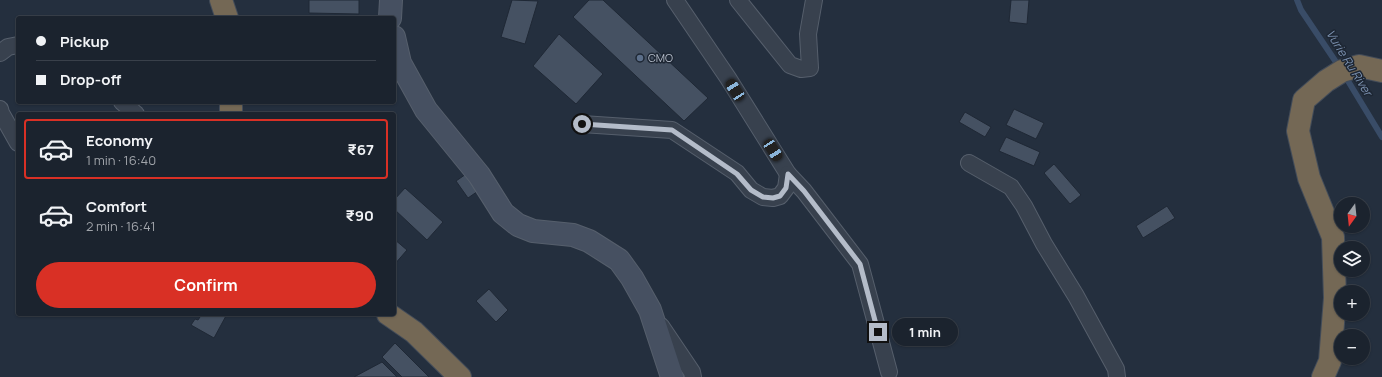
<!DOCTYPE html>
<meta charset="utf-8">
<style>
body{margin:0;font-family:Manrope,sans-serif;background:#242b36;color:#f1f3f6;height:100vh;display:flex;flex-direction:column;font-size:15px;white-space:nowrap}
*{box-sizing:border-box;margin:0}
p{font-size:13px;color:#a0a4aa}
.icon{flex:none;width:22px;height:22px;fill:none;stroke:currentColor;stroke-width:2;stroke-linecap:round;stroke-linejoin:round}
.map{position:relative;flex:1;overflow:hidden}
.details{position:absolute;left:16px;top:112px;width:380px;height:204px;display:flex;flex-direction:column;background:#1b232e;border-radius:4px;box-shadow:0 1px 3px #0004,0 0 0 1px #39404a}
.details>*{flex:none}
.banner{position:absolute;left:16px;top:16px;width:380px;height:88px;border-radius:4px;box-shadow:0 1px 3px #0004,0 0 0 1px #39404a;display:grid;align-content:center;height:88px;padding:0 20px;background:#1b232e}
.needle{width:26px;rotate:195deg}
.buttons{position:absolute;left:1334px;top:197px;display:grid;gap:8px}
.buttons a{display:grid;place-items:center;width:36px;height:36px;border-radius:50%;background:#1b232e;box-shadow:0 1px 3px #0004,0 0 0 1px #39404a;font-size:20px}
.end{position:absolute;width:18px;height:18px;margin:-9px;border:5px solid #b4bcc9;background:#111;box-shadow:0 0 0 2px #111}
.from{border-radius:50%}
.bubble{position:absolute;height:28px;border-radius:14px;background:#1b232e;box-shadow:0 1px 3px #0004,0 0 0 1px #39404a;font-size:13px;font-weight:700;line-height:28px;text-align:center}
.car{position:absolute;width:12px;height:24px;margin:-12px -6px;border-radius:5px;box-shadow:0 0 3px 1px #0007;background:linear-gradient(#222 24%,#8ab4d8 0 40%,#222 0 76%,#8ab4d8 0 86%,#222 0)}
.banner b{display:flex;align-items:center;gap:14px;height:38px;font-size:15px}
.banner b+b{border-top:1px solid #39404a}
.banner i{width:10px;height:10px;background:#f1f3f6}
ul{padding:7px 0 0;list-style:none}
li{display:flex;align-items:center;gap:12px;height:60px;margin:0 8px 6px;padding:0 12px;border:2px solid transparent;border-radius:4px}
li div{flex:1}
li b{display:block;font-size:15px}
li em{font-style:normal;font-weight:700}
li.on{border-color:#d93025}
li>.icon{width:36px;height:36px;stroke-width:1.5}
.cta{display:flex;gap:8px;margin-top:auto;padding:8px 20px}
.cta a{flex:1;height:46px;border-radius:24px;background:#d93025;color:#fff;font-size:16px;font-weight:700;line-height:46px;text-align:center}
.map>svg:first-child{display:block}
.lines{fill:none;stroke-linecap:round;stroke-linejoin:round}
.stream{stroke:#394c67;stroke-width:6}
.building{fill:#455162;stroke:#1f2835}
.street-casing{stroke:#565f6c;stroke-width:18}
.secondary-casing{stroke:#565f6c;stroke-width:24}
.highway-casing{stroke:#434c59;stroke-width:24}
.street{stroke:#38414e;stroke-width:16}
.secondary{stroke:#465061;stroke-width:22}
.highway{stroke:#746855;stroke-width:22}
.route{stroke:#b4bcc9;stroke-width:5}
.service-dot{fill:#5c6f8a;stroke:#1d2633;stroke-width:1.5}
.labels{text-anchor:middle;stroke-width:3;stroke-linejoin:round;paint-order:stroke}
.poi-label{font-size:11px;fill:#b4bcc9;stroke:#1d2633;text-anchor:start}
.water-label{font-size:12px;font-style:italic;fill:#7c92b1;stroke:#1d2633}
</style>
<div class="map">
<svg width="1382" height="377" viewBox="0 0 1382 377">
<rect width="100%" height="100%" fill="#242f3e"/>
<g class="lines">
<!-- stream -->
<path class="stream" d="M1297,0L1301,10L1342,71L1382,137"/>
</g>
<!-- building -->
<g class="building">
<path d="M309,0H359V14L309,13Z"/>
<path d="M512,0L538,1L525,44L501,37Z"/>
<path d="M589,0H603L708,98L684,121L573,17Z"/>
<path d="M1011,0H1029L1027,24L1009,22Z"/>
<path d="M559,34L603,74L576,104L533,66Z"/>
<path d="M1014,109L1044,123L1036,139L1006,125Z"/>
<path d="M965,112L991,127L985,137L959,122Z"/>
<path d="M1006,137L1040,152L1034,166L999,151Z"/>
<path d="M1054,164L1081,195L1070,204L1044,173Z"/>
<path d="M469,172L481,189L468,198L456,181Z"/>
<path d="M405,188L443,222L427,240L394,209V200Z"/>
<path d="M1167,206L1175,218L1143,238L1136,226Z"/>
<path d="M394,239L407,250L394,265Z"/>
<path d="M489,289L508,310L496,322L476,301Z"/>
<path d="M202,314H227L214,338L191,325L195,319L198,320Z"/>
<path d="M395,343L429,377H402L382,357Z"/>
<path d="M382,362L397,377H354Z"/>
</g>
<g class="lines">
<!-- street casing -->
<g class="street-casing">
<g id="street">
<path d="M675,0L728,78L788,174L804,191L860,264L889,372"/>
<path d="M738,0L790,65L801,69L810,68L808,34L814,0"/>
<path d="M0,53L8,47L18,45"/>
<path d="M122,102L136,114"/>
<path d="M0,109L1,113L18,143"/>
<path d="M582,124L672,130L737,173L751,190L763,197L773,198L780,196L786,188L788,174"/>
<path d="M969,163L1011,187L1024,206L1044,244L1076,296L1116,369L1117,377"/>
<path d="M661,326L692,372L693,377"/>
</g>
</g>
<!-- secondary casing -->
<g class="secondary-casing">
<g id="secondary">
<path d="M390,18L391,0"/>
<path d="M394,37L400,63L426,110L479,175L503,213L518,225L533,231L573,235L589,241L619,260L632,278L650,310L672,377"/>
</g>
</g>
<!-- highway casing -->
<g class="highway-casing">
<g id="highway">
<path d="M221,0L227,18"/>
<path d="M231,114V102"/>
<path d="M388,314L414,332L460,377"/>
<path d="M1323,377L1330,361L1335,298L1333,237L1309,178L1298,131L1304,100L1326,81L1342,71L1359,66L1382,71"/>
</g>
</g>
<!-- street -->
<use href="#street" class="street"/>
<!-- secondary -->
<use href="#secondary" class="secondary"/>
<!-- highway -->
<use href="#highway" class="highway"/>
</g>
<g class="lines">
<!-- route -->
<path class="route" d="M582,124L672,130L737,174L751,190L763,197L773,198L780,196L786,188L788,174L804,191L860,264L878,332"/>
</g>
<!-- markers -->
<circle class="service-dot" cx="640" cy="58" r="4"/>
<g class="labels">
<!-- poi labels -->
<g class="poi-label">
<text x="648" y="62">CMO</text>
</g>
<!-- water labels -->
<g class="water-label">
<text transform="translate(1349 63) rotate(58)" y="4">Vurie Ru River</text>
</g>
</g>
</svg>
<div class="buttons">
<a><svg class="needle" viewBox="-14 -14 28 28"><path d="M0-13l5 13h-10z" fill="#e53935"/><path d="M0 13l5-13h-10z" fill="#a0a4aa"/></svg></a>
<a><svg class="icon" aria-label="layers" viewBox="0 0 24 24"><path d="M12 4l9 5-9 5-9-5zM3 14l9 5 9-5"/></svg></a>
<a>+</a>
<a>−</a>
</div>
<i class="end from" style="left:582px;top:124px"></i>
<i class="end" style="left:878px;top:332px"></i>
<div class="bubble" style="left:892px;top:318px;width:66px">1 min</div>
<i class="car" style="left:735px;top:90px;rotate:327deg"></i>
<i class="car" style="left:773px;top:150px;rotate:147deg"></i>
<div class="banner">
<b><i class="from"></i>Pickup</b>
<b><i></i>Drop-off</b>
</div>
<section class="details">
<ul>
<li class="on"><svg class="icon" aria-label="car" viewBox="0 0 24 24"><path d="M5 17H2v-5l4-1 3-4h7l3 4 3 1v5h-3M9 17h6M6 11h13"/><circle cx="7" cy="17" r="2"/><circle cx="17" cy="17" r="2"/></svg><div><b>Economy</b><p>1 min · 16:40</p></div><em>₹67</em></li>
<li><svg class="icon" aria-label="car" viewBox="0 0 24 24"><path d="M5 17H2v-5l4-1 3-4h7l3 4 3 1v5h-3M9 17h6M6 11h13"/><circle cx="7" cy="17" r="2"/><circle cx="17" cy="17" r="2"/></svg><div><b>Comfort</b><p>2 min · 16:41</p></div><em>₹90</em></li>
</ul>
<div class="cta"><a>Confirm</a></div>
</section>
</div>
